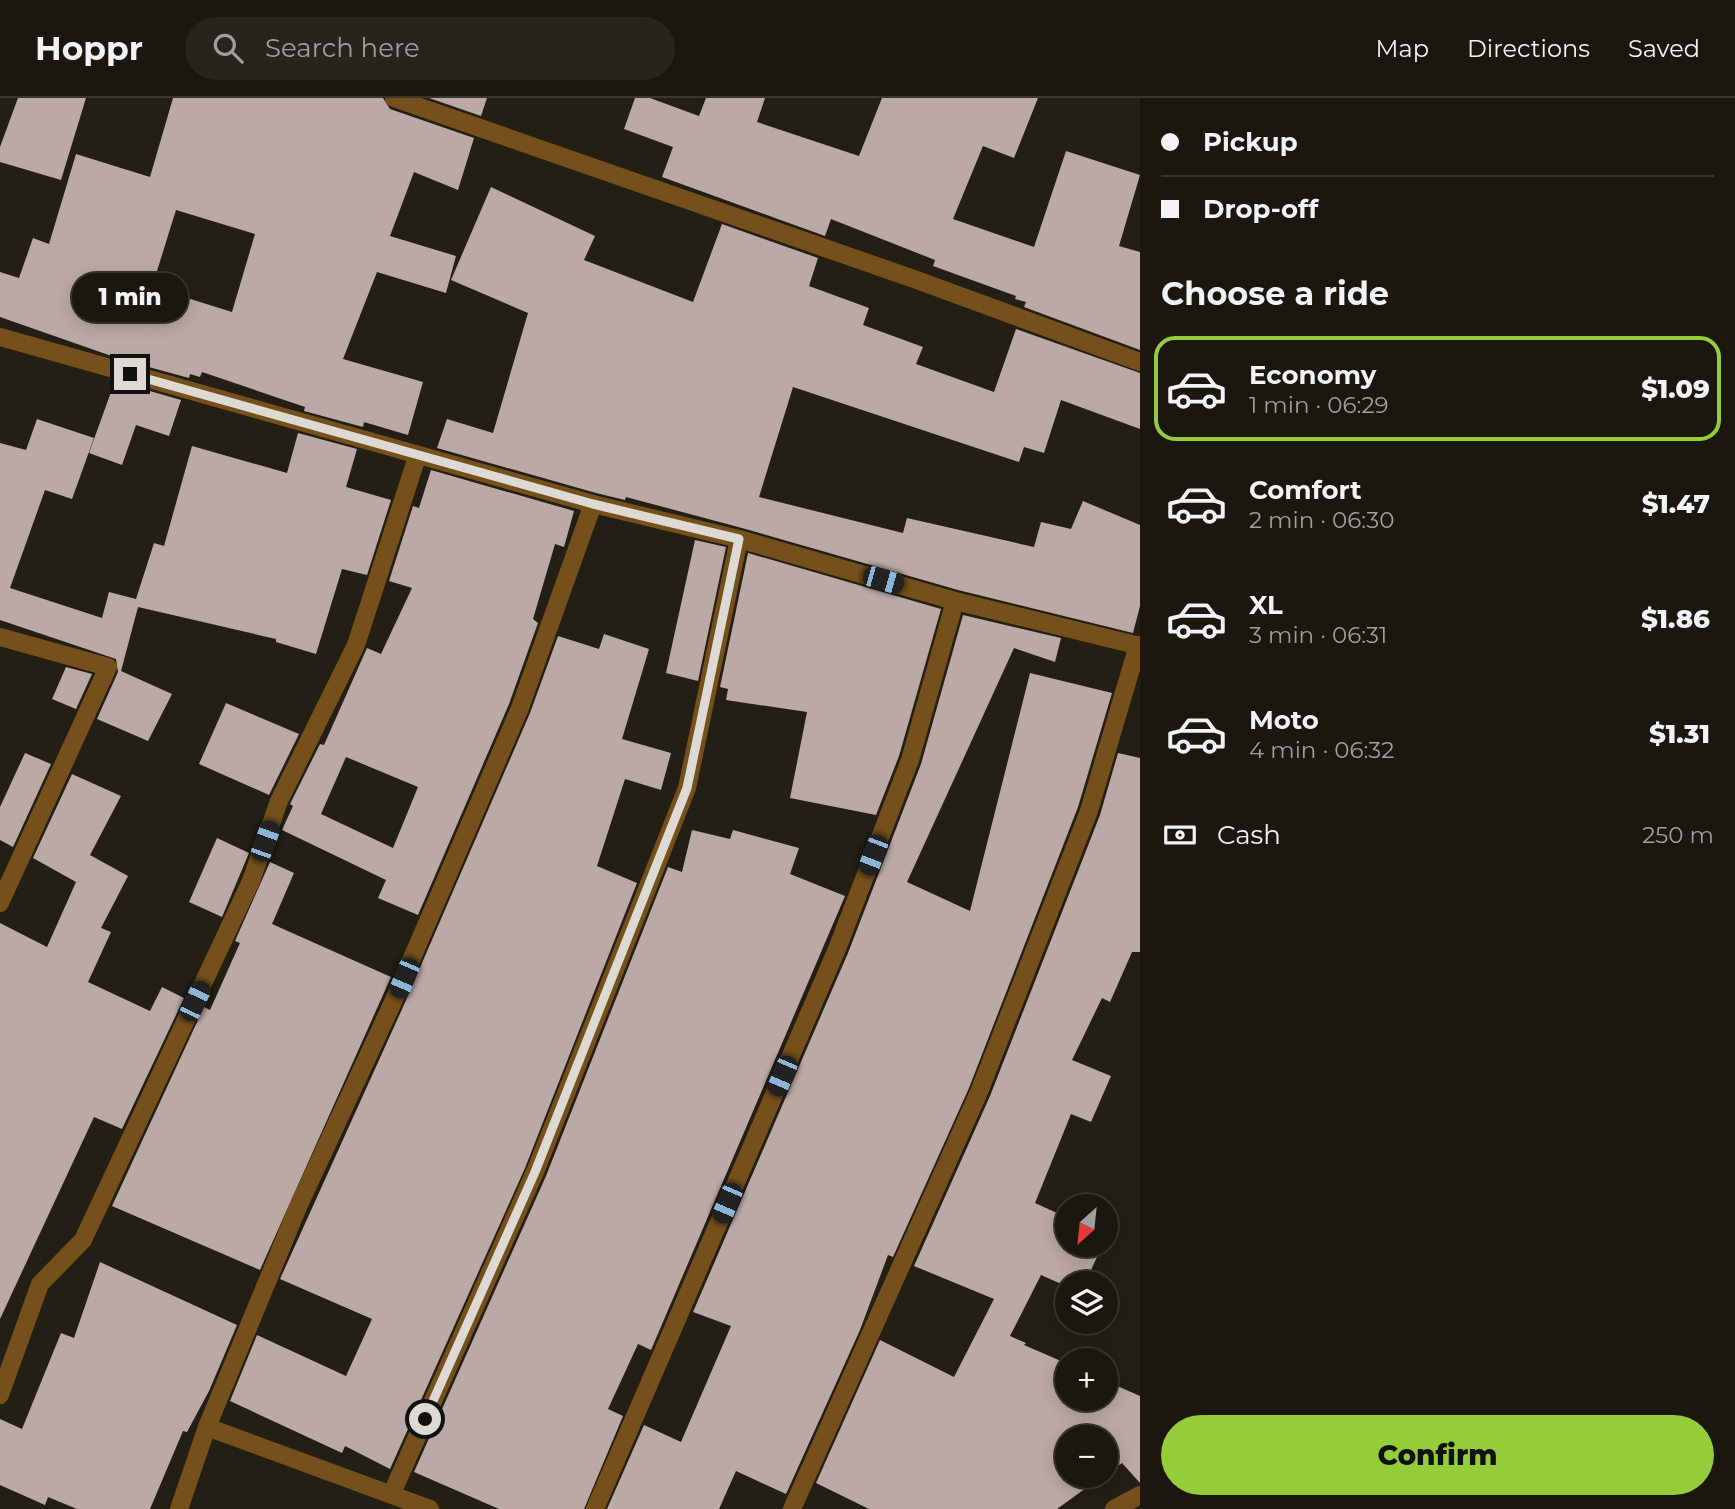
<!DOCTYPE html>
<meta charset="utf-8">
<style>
body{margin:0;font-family:Montserrat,sans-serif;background:#28241d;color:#f1f3f6;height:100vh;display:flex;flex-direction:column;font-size:26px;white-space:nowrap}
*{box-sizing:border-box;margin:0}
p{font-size:23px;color:#a09f9e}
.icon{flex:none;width:38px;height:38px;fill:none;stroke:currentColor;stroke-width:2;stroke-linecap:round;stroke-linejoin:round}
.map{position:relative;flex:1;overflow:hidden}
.panel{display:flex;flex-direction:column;background:#1b170f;width:595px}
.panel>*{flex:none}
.hud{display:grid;align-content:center;height:154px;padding:0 21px;background:#1b170f}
.needle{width:46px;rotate:207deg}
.fabs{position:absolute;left:1055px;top:1096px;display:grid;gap:14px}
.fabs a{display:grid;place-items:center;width:63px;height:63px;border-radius:50%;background:#1b170f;box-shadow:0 4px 18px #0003,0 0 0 2px #39362f;font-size:35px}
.end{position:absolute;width:32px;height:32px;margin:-16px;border:9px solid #dddad3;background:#111;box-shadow:0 0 0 4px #111}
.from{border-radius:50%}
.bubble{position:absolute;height:49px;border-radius:24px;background:#1b170f;box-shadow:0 4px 18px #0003,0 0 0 2px #39362f;font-size:23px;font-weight:800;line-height:49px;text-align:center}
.car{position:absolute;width:21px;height:42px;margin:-21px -10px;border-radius:9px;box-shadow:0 0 5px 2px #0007;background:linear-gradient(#222 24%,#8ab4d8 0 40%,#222 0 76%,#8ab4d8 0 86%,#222 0)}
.hud b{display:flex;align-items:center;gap:24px;height:66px;font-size:26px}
.hud b+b{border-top:2px solid #39362f}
.hud i{width:18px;height:18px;background:#f1f3f6}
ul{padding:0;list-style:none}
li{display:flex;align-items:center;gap:21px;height:105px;margin:0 14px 10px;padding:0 7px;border:4px solid transparent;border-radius:21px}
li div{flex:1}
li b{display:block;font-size:26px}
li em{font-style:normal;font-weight:800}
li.on{border-color:#95cc3a}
li>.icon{width:63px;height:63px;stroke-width:1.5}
h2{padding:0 21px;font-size:32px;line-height:84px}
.pay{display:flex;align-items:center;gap:18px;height:77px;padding:0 21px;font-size:26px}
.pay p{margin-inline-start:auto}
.action{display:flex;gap:14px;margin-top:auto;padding:14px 21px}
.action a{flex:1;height:80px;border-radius:42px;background:#95cc3a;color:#111;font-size:28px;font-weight:800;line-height:80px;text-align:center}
header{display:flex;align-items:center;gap:42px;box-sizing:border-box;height:98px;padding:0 35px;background:#1b170f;border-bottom:2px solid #39362f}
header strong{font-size:33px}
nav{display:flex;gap:38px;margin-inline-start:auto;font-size:24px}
.search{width:490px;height:63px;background:#28241d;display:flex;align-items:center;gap:18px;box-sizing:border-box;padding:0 24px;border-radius:38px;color:#a09f9e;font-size:26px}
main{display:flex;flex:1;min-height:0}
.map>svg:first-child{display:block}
.building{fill:#bba9a6;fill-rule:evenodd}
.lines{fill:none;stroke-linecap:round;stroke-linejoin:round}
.minor{stroke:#75501a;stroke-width:18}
.route{stroke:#dddad3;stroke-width:9}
</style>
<header>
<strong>Hoppr</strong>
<div class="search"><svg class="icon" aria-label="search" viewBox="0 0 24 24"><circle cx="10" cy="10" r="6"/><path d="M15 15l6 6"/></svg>Search here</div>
<nav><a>Map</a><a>Directions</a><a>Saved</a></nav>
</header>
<main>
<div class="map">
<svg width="1140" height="1411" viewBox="0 0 1140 1411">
<rect width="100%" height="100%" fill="#241f14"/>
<!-- building -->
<g class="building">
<path d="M18,0H86L61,82L0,64V49Z"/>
<path d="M173,0H383L390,11L474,40L458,92L414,74L390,138L456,158L446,195L377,174L343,261L423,284L408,337L364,324L363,329L304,313L305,309L202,274L200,279L190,276L189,280L123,262L0,219V174L19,180L33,140L49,146L76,56L150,79ZM176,112L255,136L232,214L152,189Z"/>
<path d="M429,0H487L481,18Z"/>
<path d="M635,0H650L699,18L706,0H765L757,24L859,58L882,0H1038L1014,60L983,48L953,121L1034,149L1066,53L1140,77L1119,148L1140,154V252L1024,209L1026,204L1015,201L1016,198L933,168L935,162L831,121L825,138L662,79L673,49L624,31Z"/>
<path d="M491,89L595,138L584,162L693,204L722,126L818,160L809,188L869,210L863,227L923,249L916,266L994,294L1016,231L1140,275V331L1061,302L1044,355L1024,349L1019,364L793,289L759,399L903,435L907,420L1034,449L1041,424L1071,431L1083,403L1140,427V508L1133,535L958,492L742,430L626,399L625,402L596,395L437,350L447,321L493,335L528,215L451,182Z"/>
<path d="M115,283L181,302L169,338L136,327L122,367L89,355Z"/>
<path d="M37,321L94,340L72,401L45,392L10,490L102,520L109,494L136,501L154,445L164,448L192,348L287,375L298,335L357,351L346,389L391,402L367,477L342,471L316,556L276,544V541L138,509L121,573L172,596L148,643L97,621L118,574L116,561L0,522V345L26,352Z"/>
<path d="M431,372L574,413L564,449L555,446L533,521L538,525L509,606L418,817L378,800L386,782L282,732L293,708L290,706L320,646L324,647L367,550L381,556L412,490L389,483L413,408L419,410ZM346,659L418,689L393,750L321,716Z"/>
<path d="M695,442L726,449L698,583L666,575Z"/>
<path d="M748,455L941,511L899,658L876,717L790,700L807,614L726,602L728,591L720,589Z"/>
<path d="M963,517L1061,540L1055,564L1014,550L907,784L970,813L1030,575L1112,595L1078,709L969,990L893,1159L888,1157L860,1232L786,1396L736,1373L719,1411H607L644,1327L681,1344L731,1228L693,1214L848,855L921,666Z"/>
<path d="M604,536L649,551L622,641L671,655L661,692L625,681L597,768L637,785L525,1070L390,1371L345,1348L342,1355L230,1303L257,1237L346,1278L372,1221L280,1181L403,909L530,615L558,538L599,551Z"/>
<path d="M66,569L92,576L76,611L52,601Z"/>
<path d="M226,605L299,636L269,697L199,666Z"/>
<path d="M25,655L51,666L13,749L0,742V709Z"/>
<path d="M1118,655L1140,660V854H1132L1110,904L1102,900L1072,962L1111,978L1091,1024L1071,1016L1035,1105L1068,1120V1146H1103L1085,1185H1068V1189L1041,1177L1010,1238L1026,1245L1024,1247L1068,1266V1300H1106V1283L1140,1298V1385L1122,1365L1106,1376V1339H1068V1377H1104L1057,1411H869L816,1385L880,1242L954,1279L994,1201L914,1168L990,998L1100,717Z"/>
<path d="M72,676L121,698L90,757L128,778L101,830L111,834L88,884L150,913L162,889L184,900L122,1031L94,1019L0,1221V825L47,849L76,784L33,760Z"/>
<path d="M692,732L730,741L733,732L799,750L790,776L845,798L651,1252L638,1246L608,1311L623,1318L584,1411H499L414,1374L546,1078L668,769L682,774Z"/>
<path d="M217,740L249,755L222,819L189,804Z"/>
<path d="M270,764L294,775L272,826L391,879L260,1172L112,1108L204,909L210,912L240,845L235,843Z"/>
<path d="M100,1164L237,1227L209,1293L187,1334L183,1333L150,1411H77L48,1399L45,1407L0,1387V1321L22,1331L61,1235L74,1240Z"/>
</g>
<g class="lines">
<!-- minor -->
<g class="minor">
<path d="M394,0L914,181L1140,264"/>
<path d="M0,239L593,406L739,441L955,503L1140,548"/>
<path d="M0,539L108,569L0,805"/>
<path d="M0,1297L40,1186L83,1142L251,783L279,703L356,547L417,359"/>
<path d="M207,1329L430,1411"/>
<path d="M392,1395L535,1074L687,690L739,441"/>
<path d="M179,1411L207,1329L298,1109L393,904L520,610L593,406"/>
<path d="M595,1411L837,851L910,662L955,503"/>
<path d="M792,1411L979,994L1089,713L1138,547"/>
<path d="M1114,1411L1140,1397"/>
</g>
</g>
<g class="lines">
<!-- route -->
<path class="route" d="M130,276L593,406L739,441L687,690L535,1074L425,1321"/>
</g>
</svg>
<div class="fabs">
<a><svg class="needle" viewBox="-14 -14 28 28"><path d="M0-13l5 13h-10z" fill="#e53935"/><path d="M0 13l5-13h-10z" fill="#a09f9e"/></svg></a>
<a><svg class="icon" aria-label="layers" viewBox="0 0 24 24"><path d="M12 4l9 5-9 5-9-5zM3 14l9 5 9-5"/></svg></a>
<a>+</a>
<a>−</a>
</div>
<i class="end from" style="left:425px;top:1321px"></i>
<i class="end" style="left:130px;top:276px"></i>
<div class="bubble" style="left:72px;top:175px;width:116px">1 min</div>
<i class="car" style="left:883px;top:482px;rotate:106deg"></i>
<i class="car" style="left:265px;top:743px;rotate:20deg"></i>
<i class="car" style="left:873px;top:757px;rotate:201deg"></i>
<i class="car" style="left:404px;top:880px;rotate:203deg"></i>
<i class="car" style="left:195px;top:903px;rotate:25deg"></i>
<i class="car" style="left:782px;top:978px;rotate:203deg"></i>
<i class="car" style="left:727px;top:1105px;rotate:203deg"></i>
</div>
<section class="panel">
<div class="hud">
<b><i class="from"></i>Pickup</b>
<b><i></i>Drop-off</b>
</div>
<h2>Choose a ride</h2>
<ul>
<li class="on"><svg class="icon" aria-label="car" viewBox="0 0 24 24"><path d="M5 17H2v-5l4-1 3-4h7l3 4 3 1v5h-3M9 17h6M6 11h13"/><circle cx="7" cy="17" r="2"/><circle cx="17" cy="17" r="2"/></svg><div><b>Economy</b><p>1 min · 06:29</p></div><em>$1.09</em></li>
<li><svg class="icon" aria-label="car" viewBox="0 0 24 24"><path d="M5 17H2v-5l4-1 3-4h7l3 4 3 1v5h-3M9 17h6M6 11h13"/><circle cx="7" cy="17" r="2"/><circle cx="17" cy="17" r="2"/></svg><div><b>Comfort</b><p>2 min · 06:30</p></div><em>$1.47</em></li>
<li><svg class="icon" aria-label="car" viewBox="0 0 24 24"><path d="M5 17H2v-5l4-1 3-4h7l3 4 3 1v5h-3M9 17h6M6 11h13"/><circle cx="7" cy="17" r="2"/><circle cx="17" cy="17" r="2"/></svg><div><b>XL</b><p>3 min · 06:31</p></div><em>$1.86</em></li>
<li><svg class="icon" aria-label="car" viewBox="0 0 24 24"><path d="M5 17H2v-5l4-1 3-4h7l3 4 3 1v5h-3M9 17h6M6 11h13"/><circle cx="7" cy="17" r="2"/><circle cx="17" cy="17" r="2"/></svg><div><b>Moto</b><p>4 min · 06:32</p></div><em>$1.31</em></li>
</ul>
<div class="pay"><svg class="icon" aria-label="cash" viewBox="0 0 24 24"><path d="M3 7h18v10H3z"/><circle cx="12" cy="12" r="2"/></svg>Cash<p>250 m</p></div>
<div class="action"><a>Confirm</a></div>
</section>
</main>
